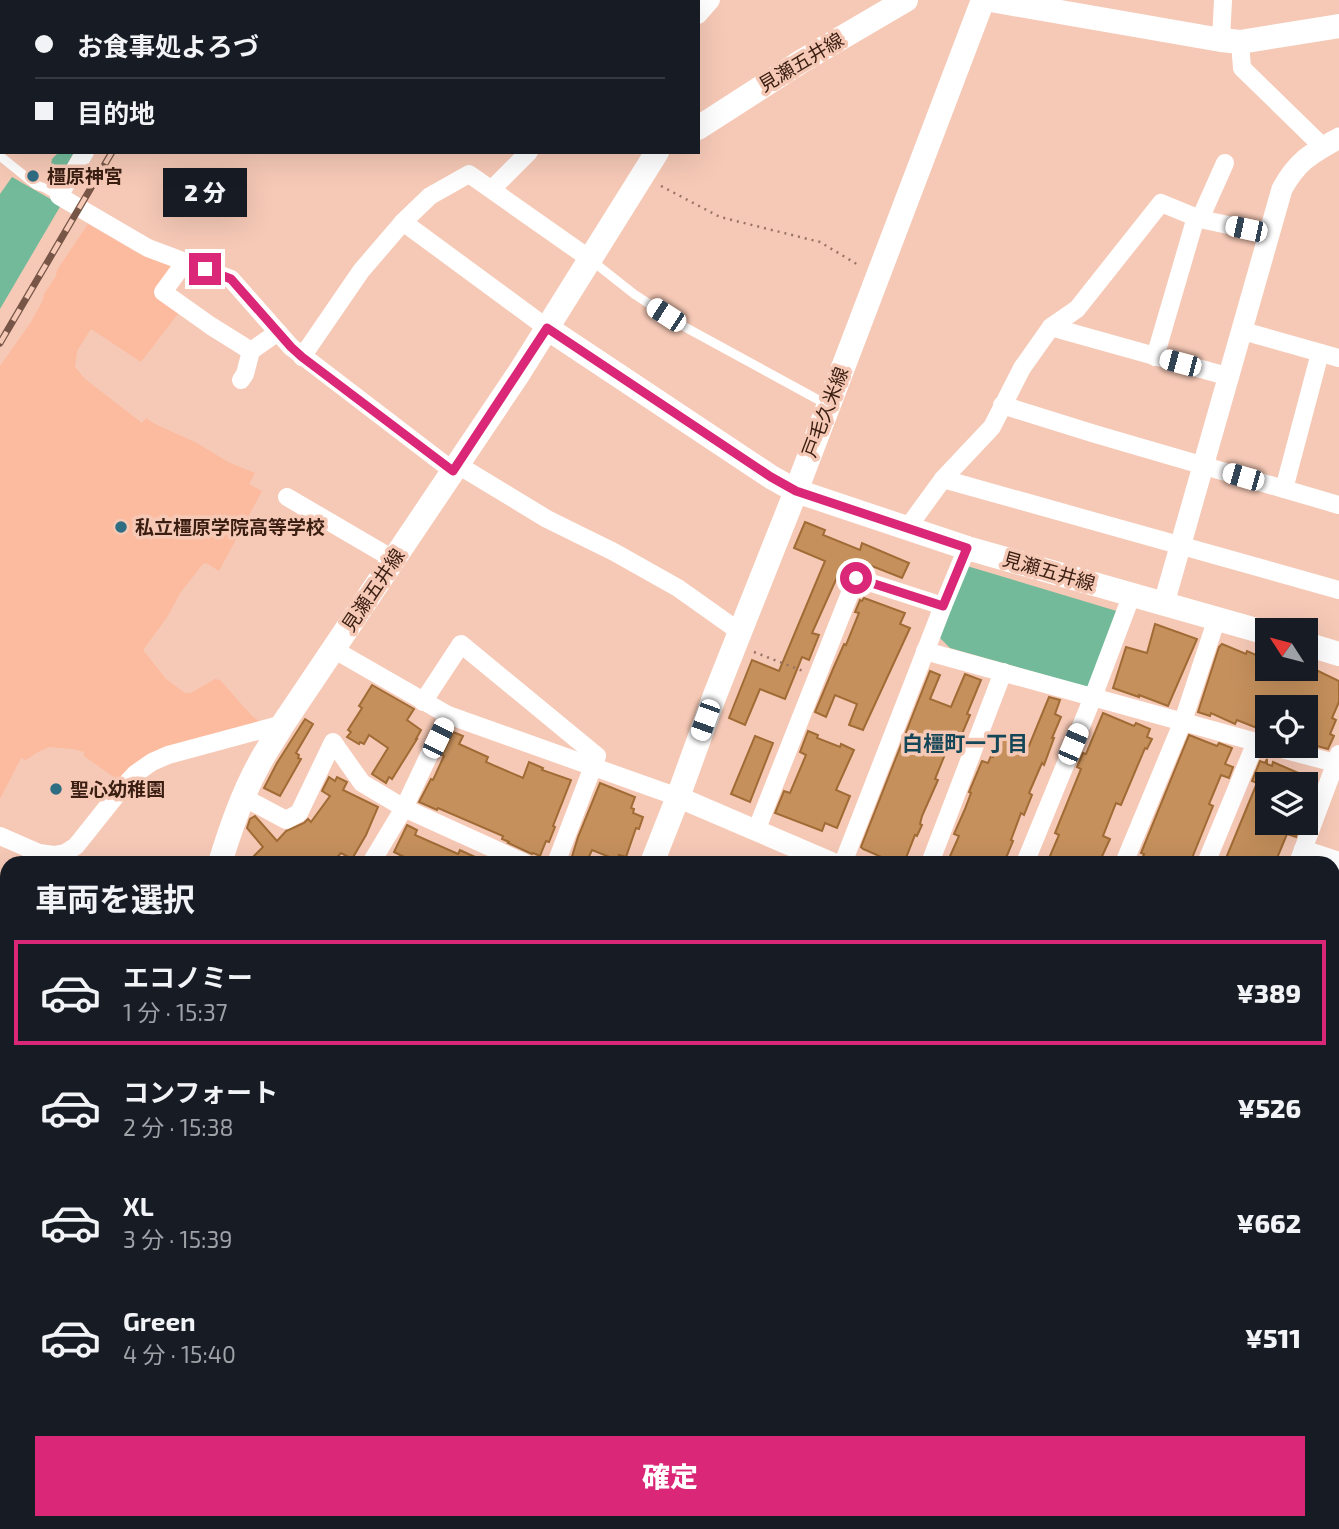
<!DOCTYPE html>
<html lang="ja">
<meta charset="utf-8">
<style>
body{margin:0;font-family:"Exo 2","Noto Sans JP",sans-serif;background:#242831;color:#f1f3f6;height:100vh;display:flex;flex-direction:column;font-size:26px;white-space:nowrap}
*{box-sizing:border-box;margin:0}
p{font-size:23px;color:#9ea1a6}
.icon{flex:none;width:38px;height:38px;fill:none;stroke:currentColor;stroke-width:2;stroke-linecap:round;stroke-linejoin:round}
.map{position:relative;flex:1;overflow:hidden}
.details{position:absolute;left:0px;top:856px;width:1340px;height:674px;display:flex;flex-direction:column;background:#171b24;border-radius:21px 21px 0 0;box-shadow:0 7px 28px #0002}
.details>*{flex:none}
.guide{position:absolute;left:0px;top:0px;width:700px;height:154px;box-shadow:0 7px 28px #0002;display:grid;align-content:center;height:154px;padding:0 35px;background:#171b24}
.needle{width:46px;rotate:306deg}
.controls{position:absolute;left:1255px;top:618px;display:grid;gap:14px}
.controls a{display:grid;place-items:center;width:63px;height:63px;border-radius:0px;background:#171b24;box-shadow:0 7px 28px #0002;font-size:35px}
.end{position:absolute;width:32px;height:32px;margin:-16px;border:9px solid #db2777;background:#fff;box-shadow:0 0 0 4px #fff}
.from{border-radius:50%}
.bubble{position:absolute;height:49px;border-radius:0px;background:#171b24;box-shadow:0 7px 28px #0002;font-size:23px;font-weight:800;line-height:49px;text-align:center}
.car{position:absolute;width:21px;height:42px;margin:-21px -10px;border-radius:9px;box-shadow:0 0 5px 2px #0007;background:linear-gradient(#fff 24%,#345 0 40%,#fff 0 76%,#345 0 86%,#fff 0)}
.guide b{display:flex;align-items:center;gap:24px;height:66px;font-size:26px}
.guide b+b{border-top:2px solid #363941}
.guide i{width:18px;height:18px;background:#f1f3f6}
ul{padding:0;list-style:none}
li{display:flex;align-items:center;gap:21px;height:105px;margin:0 14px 10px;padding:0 21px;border:4px solid transparent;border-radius:0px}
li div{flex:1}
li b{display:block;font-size:26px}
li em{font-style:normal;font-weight:800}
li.active{border-color:#db2777}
li>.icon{width:63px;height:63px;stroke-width:1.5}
h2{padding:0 35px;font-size:32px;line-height:84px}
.button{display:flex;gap:14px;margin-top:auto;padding:14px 35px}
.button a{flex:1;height:80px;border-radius:0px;background:#db2777;color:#fff;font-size:28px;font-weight:800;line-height:80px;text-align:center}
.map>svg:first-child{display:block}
.built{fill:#fcba9e}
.green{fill:#72ba9a}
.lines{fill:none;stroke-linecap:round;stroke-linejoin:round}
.river{stroke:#57accb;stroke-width:26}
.building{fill:#c5905c;stroke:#a06b35;stroke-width:2}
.path{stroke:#997465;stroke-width:2.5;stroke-dasharray:2 5;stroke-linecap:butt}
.service{stroke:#fff;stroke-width:9}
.minor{stroke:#fff;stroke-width:18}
.tertiary{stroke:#fff;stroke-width:21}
.secondary{stroke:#fff;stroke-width:24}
.rail-casing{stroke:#775647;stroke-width:7}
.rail{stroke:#f6c9b6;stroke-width:4.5;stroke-dasharray:13;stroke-linecap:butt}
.route{stroke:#db2777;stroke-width:9}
.poi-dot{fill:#2f6d83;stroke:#f6c9b6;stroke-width:2.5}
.labels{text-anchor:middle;stroke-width:7;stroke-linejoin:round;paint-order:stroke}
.street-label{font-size:19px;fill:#3a1e12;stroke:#f6c9b6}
.poi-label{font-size:19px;font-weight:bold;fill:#3a1e12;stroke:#f6c9b6;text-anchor:start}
.neighbourhood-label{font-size:21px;font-weight:bold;fill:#134758;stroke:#f6c9b6}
</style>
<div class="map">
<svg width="1339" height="1529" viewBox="0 0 1339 1529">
<rect width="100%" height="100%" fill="#f6c9b6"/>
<!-- built -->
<g class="built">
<path d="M88,224L139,254L176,268L158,294L180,311L141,362L91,329L77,351L75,367L85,379L142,423L146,418L155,424L197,443L228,462L255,473L249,484L262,491L219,571L206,563L203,564L180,593L168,616L143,650L166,679L185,693H191L215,679L220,680L252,716L258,720L259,724L115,787V780L111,775L84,756V752L73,749L49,747L38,752L26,760L21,758L0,799V366L31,322L43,300L44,294L56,276L57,270Z"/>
<path d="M776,1522H1120V1523L1117,1529H773Z"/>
</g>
<!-- green -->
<g class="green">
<path d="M59,152H74L58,181H54L49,175L52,159Z"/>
<path d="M12,177L61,205L0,309V194Z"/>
<path d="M967,566L1120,612L1095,681L1087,687L950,648L940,638Z"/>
<path d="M1334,1186L1339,1187V1277L1334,1289Z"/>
<path d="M271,1523H365L361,1529H280Z"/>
</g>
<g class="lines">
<!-- river -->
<g class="river">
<path d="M1334,1143L1339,1144"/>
<path d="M0,1397H7"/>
</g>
</g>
<!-- building -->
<g class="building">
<path d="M805,522L825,530L823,535L860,550L862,543L909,563L902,578L872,566L870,571L859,567L852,568L843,564L812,633L819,635L809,660L802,657L785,699L760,689L745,725L729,718L752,660L779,671L825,561L794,548Z"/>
<path d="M864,598L905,613L900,624L910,628L863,730L849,725L857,704L835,695L826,717L815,712L833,669L844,644L846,645L859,613L855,612L860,600L862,601Z"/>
<path d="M1155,624L1197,639L1168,706L1139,695V697L1113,688L1126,647L1147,653Z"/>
<path d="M1222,644L1246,654L1247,651L1263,658L1262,661L1264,662L1262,668H1303L1311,672L1312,668L1339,681V702L1332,718L1336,720L1330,734L1334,736L1328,749L1306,743V707H1267V732L1237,720L1235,724L1211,713L1210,716L1198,712L1219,647Z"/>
<path d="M930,671L940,675L930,699L951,707L965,674L981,680L967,714L970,715L959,741L954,739L950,748L948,747L935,779L938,780L922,816L920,824L922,825L917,836L915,835L904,863H895L863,849L861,847Z"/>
<path d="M372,685L414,709L407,720L421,730L416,739H417L392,779L389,777L386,783L372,774L388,748L369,735L364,744L360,742L359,744L347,737L351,732L348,730L362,708L359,706Z"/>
<path d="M1049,697L1060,700L1055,714L1061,717L1052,738H1054L1044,765L1042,763L1029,793L1032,795L1024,815L1021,813L1011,840L1013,841L1004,863H947L959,836L954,834L965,809L971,793L969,792L982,761L988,763L991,756L993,757L1002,735L1029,746Z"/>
<path d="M1103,713L1134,726L1136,723L1150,729L1147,737L1152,739L1147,749L1145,748L1121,805L1116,803L1103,836L1110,839L1099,863H1047L1059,835L1055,833L1081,769L1077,767L1083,753L1086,754Z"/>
<path d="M305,719L313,724L296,753L299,755L298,758L301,759L280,796L264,788L277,763Z"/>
<path d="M808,731L818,735L817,738L840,747L841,744L854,750L836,790L850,796L837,828L825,823L822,831L775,813L784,791L790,793L806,755L800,752Z"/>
<path d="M453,732L463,736L459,744L488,757L486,762L523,778L529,762L543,768L542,770L571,780L553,826L555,827L549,842L546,841L540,856L533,853L532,854L508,843L509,842L502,839L503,836L438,808L437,810L419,802L431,779L433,780L444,756L442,755Z"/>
<path d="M1189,735L1217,746L1219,743L1232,748L1225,764L1233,767L1229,778L1221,775L1209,804L1213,806L1190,863H1151L1142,859L1144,854L1141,853Z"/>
<path d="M755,736L773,743L750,802L731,794Z"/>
<path d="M1267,759V764L1272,766L1273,762L1317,781L1316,784H1267V822H1299L1296,837L1287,834L1275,863H1224L1257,783L1252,781L1260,761L1265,763Z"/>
<path d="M329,777L335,781L337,777L347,782L343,790L378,807L366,835L352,859L341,853L332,863H247L263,847L247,828L250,819L255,816L277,841L286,831L304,823L308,819L311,822L330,796L322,791Z"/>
<path d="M600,783L635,797L631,808L634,809L633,813L643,817L639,829L636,828L626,857L619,855L617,860L592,850L586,863H570L578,837Z"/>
<path d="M407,825L417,830L415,835L458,854L460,850L488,863H416L394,852Z"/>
</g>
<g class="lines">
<!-- path -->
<g class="path">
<path d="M661,186L720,217L820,242L860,266"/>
<path d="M754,652L803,671"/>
<path d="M1334,1116H1339"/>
</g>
<!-- service -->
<g class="service">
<path d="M68,2L69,0"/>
<path d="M0,88L2,86"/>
<path d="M0,156L36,185L45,188L59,196"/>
<path d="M591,260L634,294L683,326L826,404"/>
</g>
<!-- minor -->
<g class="minor">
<path d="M497,0L499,2"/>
<path d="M177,2L178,0"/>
<path d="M698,15L711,0"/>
<path d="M1221,40L1223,0"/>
<path d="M1240,42L1242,68L1323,147"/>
<path d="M85,152L59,196L148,248L231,279L291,347L453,471"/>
<path d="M492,189L529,152"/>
<path d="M1200,219L1225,163"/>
<path d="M403,222L547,328"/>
<path d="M185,262L163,292L211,326L251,351"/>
<path d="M1051,327L1230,377"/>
<path d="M1243,331L1339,358"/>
<path d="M302,357L361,271L403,222L430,196L469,174L590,259"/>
<path d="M1155,357L1196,217"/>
<path d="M241,380L245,374L251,351L278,332"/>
<path d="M1002,405L1095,434L1339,505"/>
<path d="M458,465L547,519L614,552L678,588L740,632"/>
<path d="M943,479L1339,590"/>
<path d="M1284,489L1320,353"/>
<path d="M287,497L393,559"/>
<path d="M908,527L943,479L992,427L1022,368L1051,327L1077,309L1161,203L1200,219L1270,234"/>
<path d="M333,649L448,715L678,797"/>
<path d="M925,651L1267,745"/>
<path d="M423,702L461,644L597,756L556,863"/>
<path d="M1270,746L1339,764"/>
<path d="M243,797L286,820L299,813L333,742L362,783L404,808L525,863"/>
<path d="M756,831L856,578L943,606"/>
<path d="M0,836L39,853L54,855L65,853L76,846L123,787L135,774L152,762L168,755L283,724"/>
<path d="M1303,849L1339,861"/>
<path d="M371,863L404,808L448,715"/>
<path d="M843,863L943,606L967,548"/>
<path d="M930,863L1003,672"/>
<path d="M1025,863L1093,697L1132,594"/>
<path d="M1124,863L1183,721L1217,618"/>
<path d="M1206,863L1256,742"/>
<path d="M1298,863L1339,754"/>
<path d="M1334,961L1339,963"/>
<path d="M0,1143L2,1141"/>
<path d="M1334,1176L1339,1177"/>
<path d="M0,1238L7,1231"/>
<path d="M0,1249L7,1254"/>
<path d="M0,1324L7,1319"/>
<path d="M1334,1356L1339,1358"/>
<path d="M0,1441L7,1454"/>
<path d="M53,1522L58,1529"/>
<path d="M191,1522L194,1529"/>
<path d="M0,1524L7,1518"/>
<path d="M553,1529L557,1522"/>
<path d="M1132,1529L1136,1522"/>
</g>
<!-- tertiary -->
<g class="tertiary">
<path d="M1164,603L1282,189C1298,160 1311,154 1339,138"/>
<path d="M678,797L832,863"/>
<path d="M1334,1077L1339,1079"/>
<path d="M1334,1323L1339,1310"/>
<path d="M1237,1522L1250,1529"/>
</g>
<!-- secondary -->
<g class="secondary">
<path d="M991,0L1221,40L1240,42L1339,26"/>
<path d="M698,128L802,61L906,0"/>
<path d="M547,328L771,477L796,491L967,548L1267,633"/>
<path d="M1306,644L1339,654"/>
<path d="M220,863C230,830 241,797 258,766C265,752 275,738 283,724L519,373L657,152"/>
<path d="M652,863L678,797L715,695L796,491L983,0"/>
<path d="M0,1371L7,1370"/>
<path d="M373,1529L377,1522"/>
</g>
<!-- rail casing -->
<g class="rail-casing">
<g id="rail">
<path d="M190,2L191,0"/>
<path d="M0,343L112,152"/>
</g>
</g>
<!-- rail -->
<use href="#rail" class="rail"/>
</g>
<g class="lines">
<!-- route -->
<path class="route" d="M205,269L231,279L291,347L302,357L453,471L547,328L771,477L796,491L967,548L943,606L856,578"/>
</g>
<!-- markers -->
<g class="poi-dot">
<circle cx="33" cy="176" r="7"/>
<circle cx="121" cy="527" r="7"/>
<circle cx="56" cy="789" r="7"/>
</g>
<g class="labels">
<!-- street labels -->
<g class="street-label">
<text transform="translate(801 62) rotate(-31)" y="7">見瀬五井線</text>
<text transform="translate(825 412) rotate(-69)" y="7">戸毛久米線</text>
<text transform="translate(1049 571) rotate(16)" y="7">見瀬五井線</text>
<text transform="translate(373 590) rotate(-56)" y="7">見瀬五井線</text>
</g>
<!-- poi labels -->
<g class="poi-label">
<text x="47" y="183">橿原神宮</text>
<text x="135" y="534">私立橿原学院高等学校</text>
<text x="70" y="796">聖心幼稚園</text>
</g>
<!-- neighbourhood labels -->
<g class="neighbourhood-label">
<text x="965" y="751">白橿町一丁目</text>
</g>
</g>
</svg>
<div class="controls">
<a><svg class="needle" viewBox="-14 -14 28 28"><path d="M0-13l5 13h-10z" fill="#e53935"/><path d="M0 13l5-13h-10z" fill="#9ea1a6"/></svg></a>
<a><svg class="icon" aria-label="locate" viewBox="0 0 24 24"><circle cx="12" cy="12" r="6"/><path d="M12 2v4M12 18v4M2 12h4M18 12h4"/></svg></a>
<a><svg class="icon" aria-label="layers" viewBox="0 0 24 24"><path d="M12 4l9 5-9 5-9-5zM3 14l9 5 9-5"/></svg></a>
</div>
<i class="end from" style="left:856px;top:578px"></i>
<i class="end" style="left:205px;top:269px"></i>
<div class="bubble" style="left:163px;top:168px;width:84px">2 分</div>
<i class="car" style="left:1246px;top:229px;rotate:282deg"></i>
<i class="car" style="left:666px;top:315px;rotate:303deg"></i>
<i class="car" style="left:1180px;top:363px;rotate:285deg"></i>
<i class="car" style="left:1243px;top:477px;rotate:286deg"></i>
<i class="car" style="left:705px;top:720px;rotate:200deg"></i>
<i class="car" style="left:438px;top:738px;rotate:26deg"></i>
<i class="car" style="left:1073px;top:744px;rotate:23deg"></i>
<div class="guide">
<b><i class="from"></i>お食事処よろづ</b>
<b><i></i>目的地</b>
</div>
<section class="details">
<h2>車両を選択</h2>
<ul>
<li class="active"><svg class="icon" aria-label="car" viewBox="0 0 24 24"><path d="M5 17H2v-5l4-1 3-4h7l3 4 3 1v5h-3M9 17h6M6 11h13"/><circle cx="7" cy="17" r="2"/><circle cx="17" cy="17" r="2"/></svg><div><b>エコノミー</b><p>1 分 · 15:37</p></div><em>¥389</em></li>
<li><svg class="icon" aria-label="car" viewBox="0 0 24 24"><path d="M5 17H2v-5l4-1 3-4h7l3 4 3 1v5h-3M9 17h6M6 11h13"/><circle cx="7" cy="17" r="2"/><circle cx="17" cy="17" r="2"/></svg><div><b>コンフォート</b><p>2 分 · 15:38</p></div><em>¥526</em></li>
<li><svg class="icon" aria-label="car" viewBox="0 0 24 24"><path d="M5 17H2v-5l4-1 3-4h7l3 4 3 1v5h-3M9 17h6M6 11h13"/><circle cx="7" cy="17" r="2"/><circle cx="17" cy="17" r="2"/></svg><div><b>XL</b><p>3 分 · 15:39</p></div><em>¥662</em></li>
<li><svg class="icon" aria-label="car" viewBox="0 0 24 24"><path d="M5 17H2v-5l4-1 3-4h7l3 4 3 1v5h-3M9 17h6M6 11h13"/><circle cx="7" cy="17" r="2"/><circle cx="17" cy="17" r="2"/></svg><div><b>Green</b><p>4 分 · 15:40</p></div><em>¥511</em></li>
</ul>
<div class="button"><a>確定</a></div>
</section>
</div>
